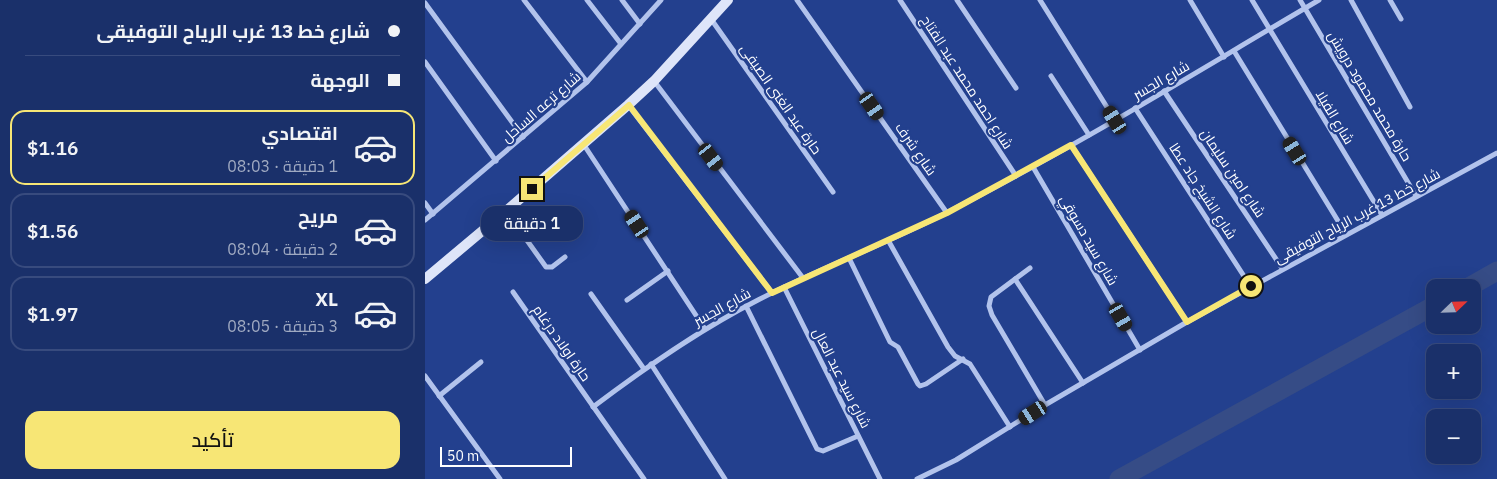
<!DOCTYPE html>
<html lang="ar">
<meta charset="utf-8">
<style>
body{margin:0;font-family:"IBM Plex Sans",Cairo,sans-serif;background:#273c72;color:#f1f3f6;direction:rtl;height:100vh;display:flex;flex-direction:column;font-size:19px;white-space:nowrap}
*{box-sizing:border-box;margin:0}
p{font-size:16px;color:#9fa9c1}
.icon{flex:none;width:28px;height:28px;fill:none;stroke:currentColor;stroke-width:2;stroke-linecap:round;stroke-linejoin:round}
.map{position:relative;flex:1;overflow:hidden;direction:ltr}
.drawer{display:flex;flex-direction:column;background:#1a306a;width:425px}
.drawer>*{flex:none}
.banner{display:grid;align-content:center;height:110px;padding:0 25px;background:#1a306a}
.needle{width:32px;rotate:67deg}
.buttons{position:absolute;left:1001px;top:279px;display:grid;gap:10px}
.buttons a{display:grid;place-items:center;width:55px;height:55px;border-radius:10px;background:#1a306a;box-shadow:0 5px 20px #0002,0 0 0 1px #384b7e;font-size:25px}
.scale{position:absolute;left:15px;bottom:12px;width:132px;box-sizing:border-box;padding-left:5px;border:2px solid #fff;border-top:0;font-size:14px;line-height:18px;white-space:nowrap;color:#fff;-webkit-text-stroke:4px #23408e;paint-order:stroke}
.end{position:absolute;width:22px;height:22px;margin:-11px;border:6px solid #f7e675;background:#111;box-shadow:0 0 0 2px #111}
.from{border-radius:50%}
.bubble{position:absolute;height:35px;border-radius:15px;background:#1a306a;box-shadow:0 5px 20px #0002,0 0 0 1px #384b7e;font-size:16px;font-weight:600;line-height:35px;text-align:center;direction:rtl}
.car{position:absolute;width:15px;height:30px;margin:-15px -8px;border-radius:6px;box-shadow:0 0 4px 1px #0007;background:linear-gradient(#222 24%,#8ab4d8 0 40%,#222 0 76%,#8ab4d8 0 86%,#222 0)}
.banner b{display:flex;align-items:center;gap:18px;height:48px;font-size:19px}
.banner b+b{border-top:1px solid #384b7e}
.banner i{width:12px;height:12px;background:#f1f3f6}
ul{padding:0;list-style:none}
li{display:flex;align-items:center;gap:15px;height:75px;margin:0 10px 8px;padding:0 15px;border:2px solid #384b7e;border-radius:15px}
li div{flex:1}
li b{display:block;font-size:19px}
li em{font-style:normal;font-weight:600}
li.current{border-color:#f7e675}
li>.icon{width:45px;height:45px;stroke-width:1.5}
.cta{display:flex;gap:10px;margin-top:auto;padding:10px 25px}
.cta a{flex:1;height:58px;border-radius:15px;background:#f7e675;color:#111;font-size:20px;font-weight:600;line-height:58px;text-align:center}
main{display:flex;flex:1;min-height:0}
.map>svg:first-child{display:block}
.lines{fill:none;stroke-linecap:round;stroke-linejoin:round}
.canal{stroke:#364c86;stroke-width:19}
.street{stroke:#b2c3ec;stroke-width:5}
.secondary{stroke:#dee5f9;stroke-width:10}
.route{stroke:#f7e675;stroke-width:6}
.labels{text-anchor:middle;stroke-width:4.5;stroke-linejoin:round;paint-order:stroke}
.street-label{font-size:14px;fill:#fff;stroke:#23408e}
</style>
<main>
<div class="map">
<svg width="1072" height="479" viewBox="0 0 1072 479">
<rect width="100%" height="100%" fill="#23408e"/>
<g class="lines">
<!-- canal -->
<g class="canal">
<path d="M1042,288L1072,271"/>
<path d="M694,479L1010,305"/>
</g>
<!-- street -->
<g class="street">
<path d="M99,0L162,82"/>
<path d="M162,0L196,44"/>
<path d="M197,0L215,24"/>
<path d="M372,0L522,213"/>
<path d="M475,0L591,176"/>
<path d="M532,0L591,88"/>
<path d="M615,0L690,120"/>
<path d="M765,0L799,57"/>
<path d="M827,0L957,215"/>
<path d="M875,0L991,196"/>
<path d="M926,0L985,107"/>
<path d="M965,0L976,19"/>
<path d="M0,3L98,137"/>
<path d="M286,19L408,192"/>
<path d="M809,51L921,234"/>
<path d="M0,62L71,161"/>
<path d="M626,76L664,135"/>
<path d="M229,81L378,278"/>
<path d="M739,91L857,268"/>
<path d="M203,105L347,293"/>
<path d="M710,108L826,287"/>
<path d="M159,145L280,329"/>
<path d="M646,145L762,322"/>
<path d="M608,167L715,350"/>
<path d="M0,203L8,214"/>
<path d="M81,211L121,267H127L140,257"/>
<path d="M0,220L162,82L236,0"/>
<path d="M463,240L523,347L530,356L545,364L585,427"/>
<path d="M424,258L465,342L473,347L493,384L495,386L501,384L538,359"/>
<path d="M605,268L566,297L564,306L567,315L620,405"/>
<path d="M590,279L658,383"/>
<path d="M359,287L455,479"/>
<path d="M88,292L219,479"/>
<path d="M166,294L219,369"/>
<path d="M202,300L243,271"/>
<path d="M321,306L392,449L398,451L433,436"/>
<path d="M226,364L300,479"/>
<path d="M0,376L75,479"/>
<path d="M14,396L56,362"/>
<path d="M168,407C221,367 274,330 333,300C395,268 461,244 523,212C650,147 771,72 894,0"/>
<path d="M492,479L531,460L620,405L762,322L1072,153"/>
</g>
<!-- secondary -->
<path class="secondary" d="M0,279L81,211L203,105L229,81L303,0"/>
</g>
<g class="lines">
<!-- route -->
<path class="route" d="M107,189L204,105L347,293L522,213L646,145L762,322L826,286"/>
</g>
<g class="labels">
<!-- street labels -->
<g class="street-label">
<text transform="translate(736 80) rotate(-30)" y="5">شارع الجسر</text>
<text transform="translate(542 82) rotate(57)" y="5">شارع احمد محمد عبد الفتاح</text>
<text transform="translate(945 96) rotate(59)" y="5">حارة محمد محمود درويش</text>
<text transform="translate(356 99) rotate(55)" y="5">حارة عبد الغنى الصيفى</text>
<text transform="translate(116 107) rotate(-41)" y="5">شارع ترعه الساحل</text>
<text transform="translate(910 117) rotate(59)" y="5">شارع الفيلا</text>
<text transform="translate(491 149) rotate(55)" y="5">شارع شرف</text>
<text transform="translate(808 173) rotate(56)" y="5">شارع امين سليمان</text>
<text transform="translate(778 191) rotate(57)" y="5">شارع الشيخ جاد عطا</text>
<text transform="translate(932 216) rotate(-28)" y="5">شارع خط 13 غرب الرياح التوفيقى</text>
<text transform="translate(664 240) rotate(60)" y="5">شارع سيد دسوقي</text>
<text transform="translate(297 307) rotate(-29)" y="5">شارع الجسر</text>
<text transform="translate(137 343) rotate(55)" y="5">حارة اولاد درغام</text>
<text transform="translate(417 378) rotate(63)" y="5">شارع سيد عبد العال</text>
</g>
</g>
</svg>
<div class="buttons">
<a><svg class="needle" viewBox="-14 -14 28 28"><path d="M0-13l5 13h-10z" fill="#e53935"/><path d="M0 13l5-13h-10z" fill="#9fa9c1"/></svg></a>
<a>+</a>
<a>−</a>
</div>
<div class="scale">50 m</div>
<i class="end from" style="left:826px;top:286px"></i>
<i class="end" style="left:107px;top:189px"></i>
<div class="bubble" style="left:56px;top:206px;width:102px">1 دقيقة</div>
<i class="car" style="left:447px;top:106px;rotate:145deg"></i>
<i class="car" style="left:690px;top:120px;rotate:328deg"></i>
<i class="car" style="left:870px;top:151px;rotate:328deg"></i>
<i class="car" style="left:286px;top:157px;rotate:143deg"></i>
<i class="car" style="left:212px;top:224px;rotate:326deg"></i>
<i class="car" style="left:696px;top:317px;rotate:150deg"></i>
<i class="car" style="left:608px;top:413px;rotate:238deg"></i>
</div>
<section class="drawer">
<div class="banner">
<b><i class="from"></i>شارع خط 13 غرب الرياح التوفيقى</b>
<b><i></i>الوجهة</b>
</div>
<ul>
<li class="current"><svg class="icon" aria-label="car" viewBox="0 0 24 24"><path d="M5 17H2v-5l4-1 3-4h7l3 4 3 1v5h-3M9 17h6M6 11h13"/><circle cx="7" cy="17" r="2"/><circle cx="17" cy="17" r="2"/></svg><div><b>اقتصادي</b><p>1 دقيقة · 08:03</p></div><em>$1.16</em></li>
<li><svg class="icon" aria-label="car" viewBox="0 0 24 24"><path d="M5 17H2v-5l4-1 3-4h7l3 4 3 1v5h-3M9 17h6M6 11h13"/><circle cx="7" cy="17" r="2"/><circle cx="17" cy="17" r="2"/></svg><div><b>مريح</b><p>2 دقيقة · 08:04</p></div><em>$1.56</em></li>
<li><svg class="icon" aria-label="car" viewBox="0 0 24 24"><path d="M5 17H2v-5l4-1 3-4h7l3 4 3 1v5h-3M9 17h6M6 11h13"/><circle cx="7" cy="17" r="2"/><circle cx="17" cy="17" r="2"/></svg><div><b>XL</b><p>3 دقيقة · 08:05</p></div><em>$1.97</em></li>
</ul>
<div class="cta"><a>تأكيد</a></div>
</section>
</main>
